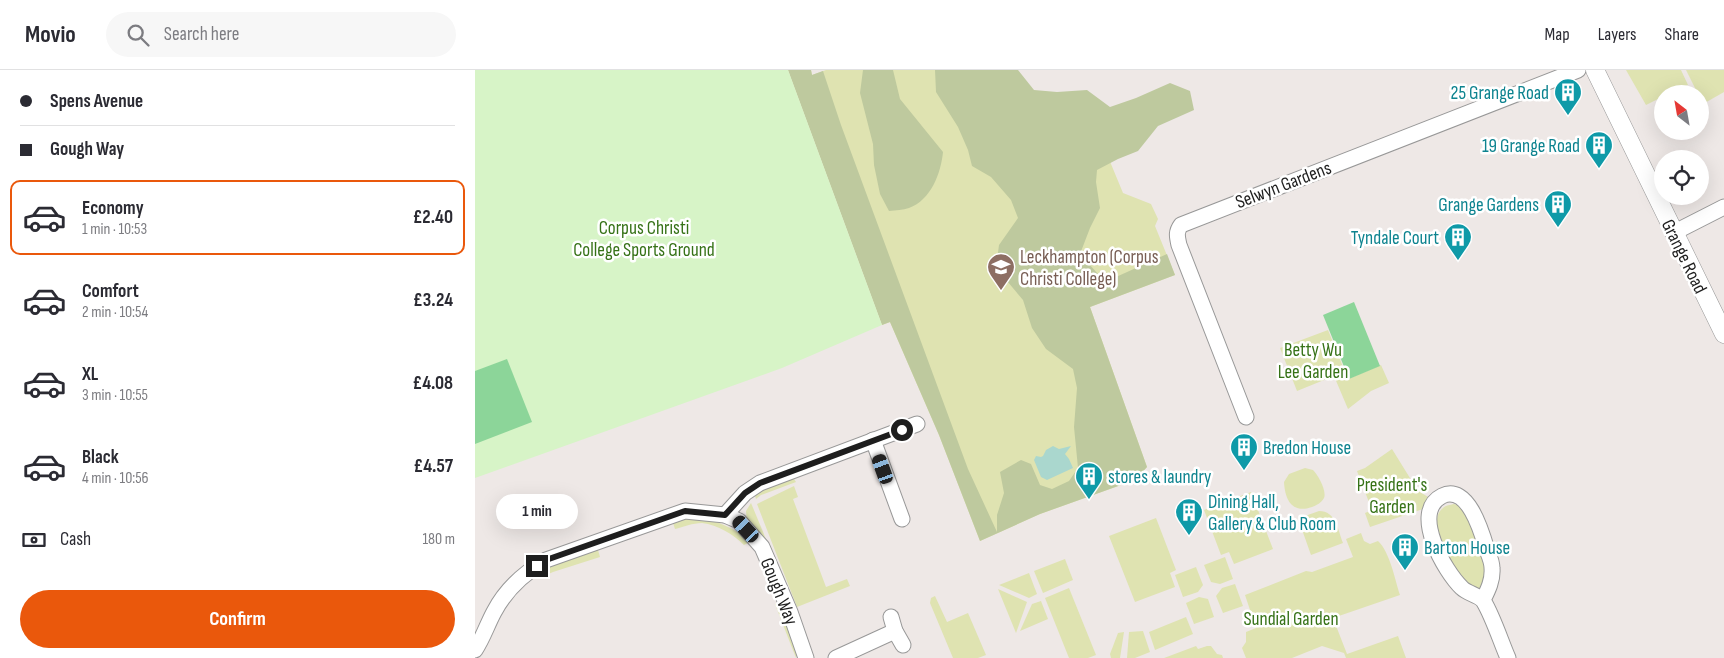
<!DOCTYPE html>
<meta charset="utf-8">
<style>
body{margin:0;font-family:"Sofia Sans Condensed",sans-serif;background:#f7f7f7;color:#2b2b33;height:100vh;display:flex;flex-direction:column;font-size:19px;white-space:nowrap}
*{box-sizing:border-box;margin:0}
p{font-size:16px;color:#7c7c81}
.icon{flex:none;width:28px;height:28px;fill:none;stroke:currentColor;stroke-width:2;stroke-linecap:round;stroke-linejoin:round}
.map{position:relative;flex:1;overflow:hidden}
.sheet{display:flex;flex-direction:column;background:#fff;width:475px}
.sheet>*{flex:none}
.hud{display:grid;align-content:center;height:110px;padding:0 20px;background:#fff}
.needle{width:32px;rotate:329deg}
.tools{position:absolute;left:1179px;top:15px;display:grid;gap:10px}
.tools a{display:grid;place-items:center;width:55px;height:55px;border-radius:50%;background:#fff;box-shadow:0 5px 20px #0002;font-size:25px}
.end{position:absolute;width:22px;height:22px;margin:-11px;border:6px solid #1e1e1e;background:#fff;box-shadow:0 0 0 2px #fff}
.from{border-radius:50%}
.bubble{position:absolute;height:35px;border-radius:18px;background:#fff;box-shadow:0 5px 20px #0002;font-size:16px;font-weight:700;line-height:35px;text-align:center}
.car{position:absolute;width:15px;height:30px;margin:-15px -8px;border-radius:6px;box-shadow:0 0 4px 1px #0007;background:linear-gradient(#222 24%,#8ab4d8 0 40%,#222 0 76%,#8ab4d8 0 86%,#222 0)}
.hud b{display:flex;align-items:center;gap:18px;height:48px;font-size:19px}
.hud b+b{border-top:1px solid #e1e1e2}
.hud i{width:12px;height:12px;background:#2b2b33}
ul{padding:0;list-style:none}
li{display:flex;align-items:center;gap:15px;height:75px;margin:0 10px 8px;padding:0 10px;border:2px solid transparent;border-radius:10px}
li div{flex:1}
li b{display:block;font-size:19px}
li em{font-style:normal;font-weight:700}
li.current{border-color:#ea580c}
li>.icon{width:45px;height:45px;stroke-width:1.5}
.pay{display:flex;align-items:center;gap:12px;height:55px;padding:0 20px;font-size:19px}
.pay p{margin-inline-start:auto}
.primary-button{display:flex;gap:10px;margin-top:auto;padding:10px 20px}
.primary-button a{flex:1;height:58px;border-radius:30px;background:#ea580c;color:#fff;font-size:20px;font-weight:700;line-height:58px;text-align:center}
header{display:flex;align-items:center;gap:30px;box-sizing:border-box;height:70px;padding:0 25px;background:#fff;border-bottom:1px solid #e1e1e2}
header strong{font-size:24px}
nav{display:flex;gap:28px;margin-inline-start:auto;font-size:18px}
.search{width:350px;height:45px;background:#f7f7f7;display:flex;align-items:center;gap:12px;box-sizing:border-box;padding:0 18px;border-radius:28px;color:#7c7c81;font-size:19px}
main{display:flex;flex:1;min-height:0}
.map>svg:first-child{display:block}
.grass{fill:#dfe3b1}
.forest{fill:#bec99e}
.park{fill:#d7f4c7}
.pitch{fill:#8cd599}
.water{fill:#aad7ce}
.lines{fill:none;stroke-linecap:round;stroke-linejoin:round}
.minor-casing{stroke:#989898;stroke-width:17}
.tertiary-casing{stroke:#989898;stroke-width:19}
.minor{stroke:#fff;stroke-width:15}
.tertiary{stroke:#fff;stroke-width:18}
.route{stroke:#1e1e1e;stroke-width:6}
.labels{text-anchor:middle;stroke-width:5;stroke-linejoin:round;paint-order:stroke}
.culture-label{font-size:19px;fill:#0d838f;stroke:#fff;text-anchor:end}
.street-label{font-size:19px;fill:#1e1e1e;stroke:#fff}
.park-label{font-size:19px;fill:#367217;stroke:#fff}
.education-label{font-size:19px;fill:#785e54;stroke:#fff;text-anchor:start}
</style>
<header>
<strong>Movio</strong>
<div class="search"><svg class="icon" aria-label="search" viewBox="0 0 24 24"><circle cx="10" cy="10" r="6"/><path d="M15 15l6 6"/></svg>Search here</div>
<nav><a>Map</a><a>Layers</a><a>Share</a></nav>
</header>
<main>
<section class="sheet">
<div class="hud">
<b><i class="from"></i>Spens Avenue</b>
<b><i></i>Gough Way</b>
</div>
<ul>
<li class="current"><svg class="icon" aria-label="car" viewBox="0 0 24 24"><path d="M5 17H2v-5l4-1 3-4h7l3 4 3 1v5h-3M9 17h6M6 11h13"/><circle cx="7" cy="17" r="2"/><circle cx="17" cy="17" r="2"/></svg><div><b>Economy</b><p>1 min · 10:53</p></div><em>£2.40</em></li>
<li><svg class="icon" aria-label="car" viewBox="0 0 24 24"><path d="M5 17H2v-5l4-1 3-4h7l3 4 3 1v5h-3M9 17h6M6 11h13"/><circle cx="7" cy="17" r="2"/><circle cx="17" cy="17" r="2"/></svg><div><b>Comfort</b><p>2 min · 10:54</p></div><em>£3.24</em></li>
<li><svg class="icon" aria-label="car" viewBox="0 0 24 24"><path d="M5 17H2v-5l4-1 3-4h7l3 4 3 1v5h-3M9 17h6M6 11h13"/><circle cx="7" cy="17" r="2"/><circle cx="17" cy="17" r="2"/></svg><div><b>XL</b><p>3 min · 10:55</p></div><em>£4.08</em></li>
<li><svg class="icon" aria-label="car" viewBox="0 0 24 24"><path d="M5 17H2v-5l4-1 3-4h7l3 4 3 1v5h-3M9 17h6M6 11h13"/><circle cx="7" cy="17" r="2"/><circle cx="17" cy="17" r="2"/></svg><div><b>Black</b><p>4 min · 10:56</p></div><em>£4.57</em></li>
</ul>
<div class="pay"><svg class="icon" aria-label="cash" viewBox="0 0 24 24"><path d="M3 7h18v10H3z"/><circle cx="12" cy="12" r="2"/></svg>Cash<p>180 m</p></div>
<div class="primary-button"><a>Confirm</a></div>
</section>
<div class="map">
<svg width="1249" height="588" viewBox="0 0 1249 588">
<rect width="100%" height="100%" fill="#eee8e6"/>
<!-- grass -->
<g class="grass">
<path d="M313,0H336L337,5L351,0H490L513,62L610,31L648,123L676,134L683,149L680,156L700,205L615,237L672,397L660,410L565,444L505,471L464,365L415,252L407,255Z"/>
<path d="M1151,0H1206L1213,15L1194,24H1188L1187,27L1171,35Z"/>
<path d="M1211,0H1249V22L1228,34L1225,24H1223Z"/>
<path d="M853,260L873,309L906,295L914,313L896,321L873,339L859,306L822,321L805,278Z"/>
<path d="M917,379L943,421L955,428L948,439L895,457L890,443L897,440L882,401L890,398Z"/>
<path d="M830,398L838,400C843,405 852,421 849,428C846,433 842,435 837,437C817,444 810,430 809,412L814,404Z"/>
<path d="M319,409L321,412L286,425L281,429L280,426L285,420Z"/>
<path d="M319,416L323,427L318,429L351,517L372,509L375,516L322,537L282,434Z"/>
<path d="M776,422L798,479L759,494L754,482L746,485L729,440Z"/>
<path d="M276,433L298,486L272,452L271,441Z"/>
<path d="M979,434L986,436L990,441L1012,499L1005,519L1001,520C997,519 994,517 991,514C980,501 949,452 968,438C971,435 975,435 979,434Z"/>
<path d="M844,441C861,441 863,460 868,473L836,485L825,454L830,446Z"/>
<path d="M224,448C244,451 259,458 275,472L269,475C258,464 243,455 227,453C218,453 208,457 200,459L198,453L209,449Z"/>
<path d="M681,448L701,500L695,503L700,517L660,532L634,466Z"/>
<path d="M886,463L889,471L895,474L903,471C915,482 920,510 925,525L858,548L872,584L923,566L931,588H871L869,583L847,576L817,588H771L767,578L771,572V562L781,558L770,525L831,501L837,502L878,487L871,469Z"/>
<path d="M123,480L125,487L78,502L67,507L64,503L75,497Z"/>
<path d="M750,487L758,509L745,514L736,512L729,495Z"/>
<path d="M590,489L598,510L568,523L559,501Z"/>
<path d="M721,497L728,515L723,522L708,527L700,505Z"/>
<path d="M554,503L562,524L554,528L524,515Z"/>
<path d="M760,514L768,536L748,543L741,526L747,518Z"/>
<path d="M594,518L621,585L613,588H594L570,528Z"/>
<path d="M523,519L552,532L541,563Z"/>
<path d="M460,526L472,552L493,543L511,585L503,588H478L455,533L456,528Z"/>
<path d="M724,527L733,529L739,547L719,554L711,533Z"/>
<path d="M566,531L573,549L545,561L557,534Z"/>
<path d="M303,533L322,580L321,588L300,534Z"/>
<path d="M711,547L718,564L680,580L674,562Z"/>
<path d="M668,561L675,582L660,588H652L654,562Z"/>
<path d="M649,562L645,588H636L635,584L643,563Z"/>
<path d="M721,576L723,579L732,576H736L742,584L747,585L748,588H689Z"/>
</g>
<!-- forest -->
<g class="forest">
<path d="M313,0H336L337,5L348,1L366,55L493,399L522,462V445L529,423L525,402L546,390L556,394L565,415L577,419L594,411L603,398L599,357L602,318L598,299L571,279L557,258L548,230L521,198L524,175L543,148L536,130L516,107L497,96L493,80L483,57L461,22L460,0H543L559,20L582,22L612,20L635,37L661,28L695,13L715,21L719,40L683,56L663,81L643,89L622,100L621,112L625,138L615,158L605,184L623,204L641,207L692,184L700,205L615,237L672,397L660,410L565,444L505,471L464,365L415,252L407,255Z"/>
<path d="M388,0H418L425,29L468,82C466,103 456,130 434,138C428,140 421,140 414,141L405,124L399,95L398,74L385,23Z"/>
</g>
<!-- park -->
<path class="park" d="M0,0H313L407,255L307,298L0,408Z"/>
<!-- pitch -->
<g class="pitch">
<path d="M879,232L905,296L874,309L848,245Z"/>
<path d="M32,289L57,352L0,374V301Z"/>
</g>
<!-- water -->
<path class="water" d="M578,376L584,379L596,376L590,384L594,389L598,398L572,410L566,407L559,390L561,386L566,387L568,386L571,380Z"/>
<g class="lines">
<!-- minor casing -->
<g class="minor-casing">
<g id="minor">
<path d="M1198,163L1249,137"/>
<path d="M771,347L704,175C702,166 701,162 706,155L1103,0"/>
<path d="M398,370L427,449"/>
<path d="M250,445L270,423L285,413L442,354"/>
<path d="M1008,530C1013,520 1018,510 1017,498C1017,492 1014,485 1012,480C1007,463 993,413 967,426C935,442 970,502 987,518C993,524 1005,525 1009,532C1018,547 1026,572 1033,588"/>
<path d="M416,547L420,561L428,575"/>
<path d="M0,580C8,568 12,555 19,542C31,519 49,503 71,490L210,441L250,445L264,451L287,477L315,542L331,588"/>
<path d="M361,588L420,561"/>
</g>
</g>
<!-- tertiary casing -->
<g class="tertiary-casing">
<path id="tertiary" d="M1120,0L1249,264"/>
</g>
<!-- minor -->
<use href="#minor" class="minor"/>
<!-- tertiary -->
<use href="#tertiary" class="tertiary"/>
</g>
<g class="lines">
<!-- route -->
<path class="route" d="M62,496L71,490L210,441L250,445L270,423L285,413L427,360"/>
</g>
<!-- icons -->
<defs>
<g id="building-pin" transform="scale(1.4375)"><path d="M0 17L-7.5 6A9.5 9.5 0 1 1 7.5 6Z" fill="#0f9aa8" stroke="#fff"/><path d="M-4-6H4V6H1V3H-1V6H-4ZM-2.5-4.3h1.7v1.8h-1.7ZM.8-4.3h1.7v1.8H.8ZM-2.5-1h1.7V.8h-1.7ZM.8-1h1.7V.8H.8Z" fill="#fff"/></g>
<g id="university-pin" transform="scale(1.4375)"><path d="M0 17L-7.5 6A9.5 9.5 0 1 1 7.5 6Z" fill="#8d6e63" stroke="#fff"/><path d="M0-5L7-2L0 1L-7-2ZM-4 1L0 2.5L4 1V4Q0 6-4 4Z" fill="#fff"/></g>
</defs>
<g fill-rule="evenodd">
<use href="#building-pin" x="1093" y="22"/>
<use href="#building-pin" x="1124" y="75"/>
<use href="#building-pin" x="1083" y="134"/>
<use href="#building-pin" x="983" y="167"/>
<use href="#university-pin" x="526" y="197"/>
<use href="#building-pin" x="769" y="377"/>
<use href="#building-pin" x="614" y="406"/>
<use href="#building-pin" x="714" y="442"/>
<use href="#building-pin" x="930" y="477"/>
</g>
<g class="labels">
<!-- culture labels -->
<g class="culture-label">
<text x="1074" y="29">25 Grange Road</text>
<text x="1105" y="82">19 Grange Road</text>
<text x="1064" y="141">Grange Gardens</text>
<text x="964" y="174">Tyndale Court</text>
<text x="788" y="384" text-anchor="start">Bredon House</text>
<text x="633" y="413" text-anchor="start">stores &amp; laundry</text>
<text x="733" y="438" text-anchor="start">Dining Hall,<tspan x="733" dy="22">Gallery &amp; Club Room</tspan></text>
<text x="949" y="484" text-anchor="start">Barton House</text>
</g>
<!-- street labels -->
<g class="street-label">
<text transform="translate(808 114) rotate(-21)" y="7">Selwyn Gardens</text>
<text transform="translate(1210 186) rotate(64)" y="7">Grange Road</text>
<text transform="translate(305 521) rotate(68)" y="7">Gough Way</text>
</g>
<!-- park labels -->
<g class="park-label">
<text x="169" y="164">Corpus Christi<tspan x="169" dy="22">College Sports Ground</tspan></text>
<text x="838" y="286">Betty Wu<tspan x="838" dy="22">Lee Garden</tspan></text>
<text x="917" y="421">President's<tspan x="917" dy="22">Garden</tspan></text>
<text x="816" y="555">Sundial Garden</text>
</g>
<!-- education labels -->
<g class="education-label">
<text x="545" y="193">Leckhampton (Corpus<tspan x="545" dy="22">Christi College)</tspan></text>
</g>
</g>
</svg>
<div class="tools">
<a><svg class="needle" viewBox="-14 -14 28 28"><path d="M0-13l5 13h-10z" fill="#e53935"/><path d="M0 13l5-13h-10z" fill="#7c7c81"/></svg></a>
<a><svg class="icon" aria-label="locate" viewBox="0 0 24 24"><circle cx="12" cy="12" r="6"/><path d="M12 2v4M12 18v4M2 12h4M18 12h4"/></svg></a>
</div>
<i class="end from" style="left:427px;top:360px"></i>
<i class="end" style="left:62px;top:496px"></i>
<div class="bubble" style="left:21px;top:424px;width:82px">1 min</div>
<i class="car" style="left:408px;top:399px;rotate:340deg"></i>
<i class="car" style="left:271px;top:459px;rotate:317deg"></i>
</div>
</main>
